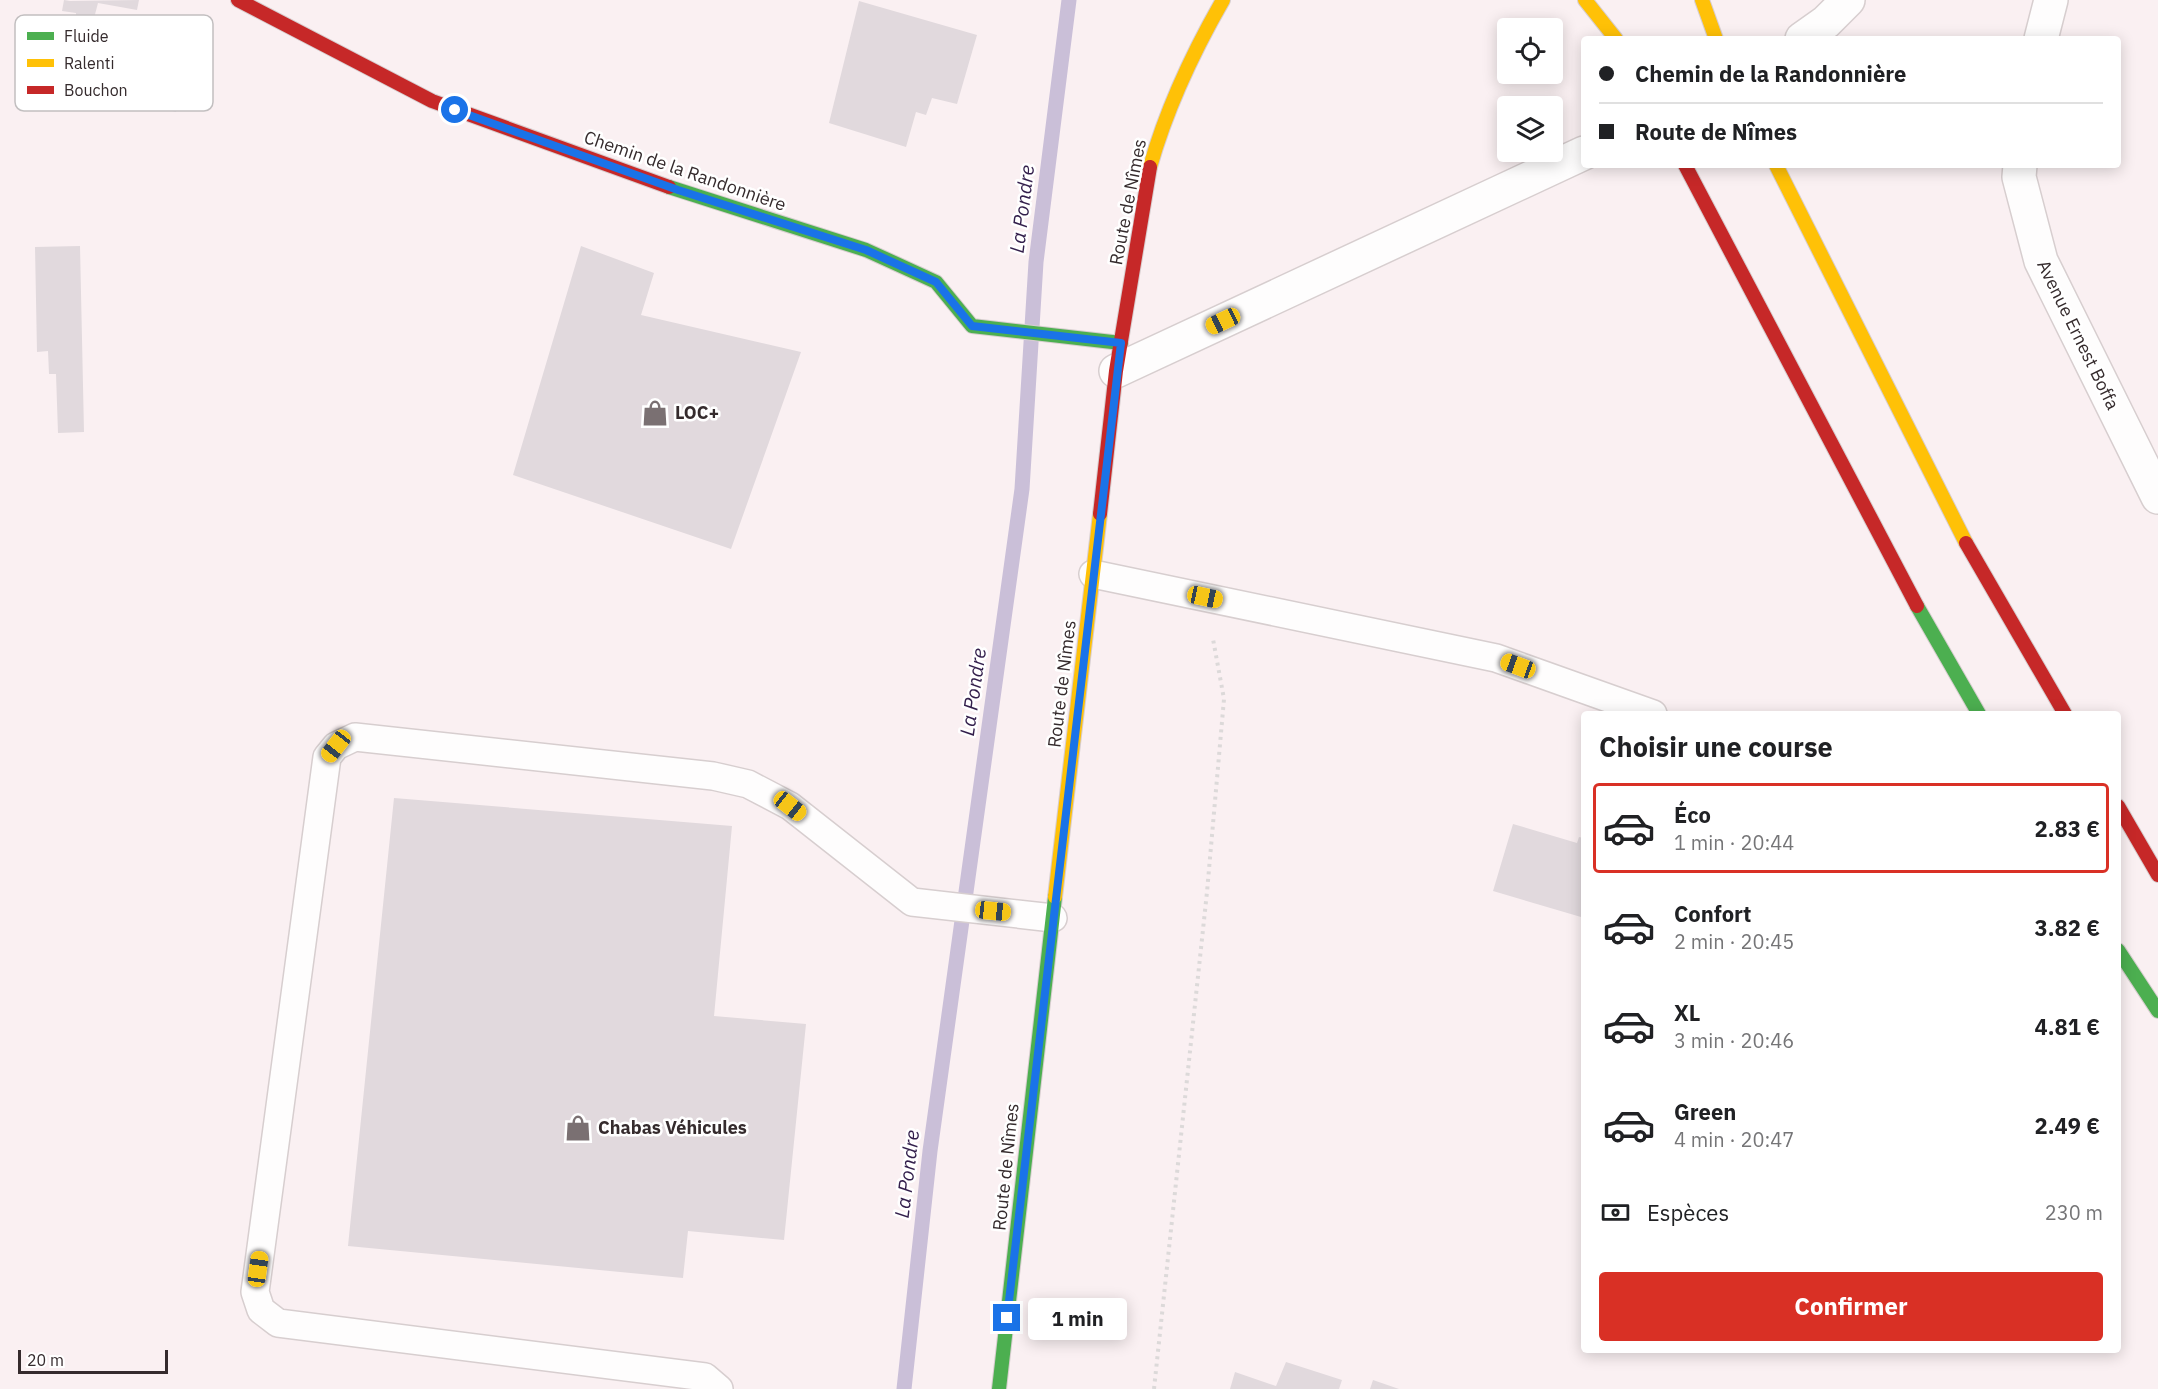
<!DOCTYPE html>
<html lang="fr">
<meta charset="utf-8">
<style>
body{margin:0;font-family:"IBM Plex Sans",sans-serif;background:#f2f2f2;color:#202124;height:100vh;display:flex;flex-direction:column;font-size:22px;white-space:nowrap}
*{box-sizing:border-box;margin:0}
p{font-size:20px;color:#757577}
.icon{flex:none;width:33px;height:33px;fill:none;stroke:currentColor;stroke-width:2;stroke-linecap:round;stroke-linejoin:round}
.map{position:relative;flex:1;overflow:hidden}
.panel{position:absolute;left:1581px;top:711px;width:540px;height:642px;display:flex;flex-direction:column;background:#fff;border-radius:6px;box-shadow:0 3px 15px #0003}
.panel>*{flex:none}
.hud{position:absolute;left:1581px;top:36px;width:540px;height:132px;border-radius:6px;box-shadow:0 3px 15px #0003;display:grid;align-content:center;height:132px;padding:0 18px;background:#fff}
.buttons{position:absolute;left:1497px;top:18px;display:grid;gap:12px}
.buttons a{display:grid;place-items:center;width:66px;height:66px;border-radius:6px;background:#fff;box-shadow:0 3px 15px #0003;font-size:30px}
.scale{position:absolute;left:18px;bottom:15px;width:150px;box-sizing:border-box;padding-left:6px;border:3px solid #352b2d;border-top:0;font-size:16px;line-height:21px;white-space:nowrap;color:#352b2d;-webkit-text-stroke:4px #fff;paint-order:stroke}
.end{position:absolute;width:27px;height:27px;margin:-14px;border:8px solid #1a73e8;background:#fff;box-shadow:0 0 0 3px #fff}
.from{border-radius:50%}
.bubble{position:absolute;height:42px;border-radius:6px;background:#fff;box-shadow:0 3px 15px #0003;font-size:20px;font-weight:700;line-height:42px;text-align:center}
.car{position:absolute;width:18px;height:36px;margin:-18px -9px;border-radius:8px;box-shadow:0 0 4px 2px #0007;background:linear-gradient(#f5c518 24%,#345 0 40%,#f5c518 0 76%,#345 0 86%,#f5c518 0)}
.hud b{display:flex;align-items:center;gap:21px;height:57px;font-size:22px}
.hud b+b{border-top:2px solid #e0e0e0}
.hud i{width:15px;height:15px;background:#202124}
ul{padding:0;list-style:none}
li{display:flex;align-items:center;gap:18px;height:90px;margin:0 12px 9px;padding:0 6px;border:3px solid transparent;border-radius:6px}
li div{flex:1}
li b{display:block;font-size:22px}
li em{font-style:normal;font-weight:700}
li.selected{border-color:#d93025}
li>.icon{width:54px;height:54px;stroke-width:1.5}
h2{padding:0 18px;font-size:27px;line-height:72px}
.pay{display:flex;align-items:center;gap:15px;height:66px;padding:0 18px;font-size:22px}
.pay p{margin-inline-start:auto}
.cta{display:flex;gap:12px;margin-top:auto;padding:12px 18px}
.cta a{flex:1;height:69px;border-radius:6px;background:#d93025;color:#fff;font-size:24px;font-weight:700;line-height:69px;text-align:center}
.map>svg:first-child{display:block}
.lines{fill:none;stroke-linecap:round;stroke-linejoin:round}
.stream{stroke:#cabfd8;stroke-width:15}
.building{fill:#e1d9dd}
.lane-casing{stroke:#d7cecf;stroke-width:30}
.street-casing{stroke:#d7cecf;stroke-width:36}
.fast-casing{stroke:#d7cecf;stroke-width:16}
.slow-casing{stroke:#d7cecf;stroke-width:16}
.jam-casing{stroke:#d7cecf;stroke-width:16}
.path{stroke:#dcd9d9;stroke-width:4;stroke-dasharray:3 4.5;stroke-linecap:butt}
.lane{stroke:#fefdfd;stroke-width:27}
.street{stroke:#fefdfd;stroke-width:33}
.fast{stroke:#4caf50;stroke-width:14}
.slow{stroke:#ffc107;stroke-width:14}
.jam{stroke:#c62828;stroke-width:14}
.route{stroke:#1a73e8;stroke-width:8}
.labels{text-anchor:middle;stroke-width:5;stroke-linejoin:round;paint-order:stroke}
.street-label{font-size:18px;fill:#352b2d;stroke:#fff}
.poi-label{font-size:18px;font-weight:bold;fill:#352b2d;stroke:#fff;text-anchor:start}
.water-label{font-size:20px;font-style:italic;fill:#321e4b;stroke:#fff}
.key{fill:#fff;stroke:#c2bfc0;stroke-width:1.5}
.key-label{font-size:16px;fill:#352b2d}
</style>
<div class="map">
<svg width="2158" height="1389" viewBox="0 0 2158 1389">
<rect width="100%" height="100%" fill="#faf0f2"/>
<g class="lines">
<!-- stream -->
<path class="stream" d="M904,1389L930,1151L1022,489L1036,262L1069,0"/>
</g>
<!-- building -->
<g class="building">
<path d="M64,0L70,1L139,0L137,10L98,3L93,22L76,19V13L62,11Z"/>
<path d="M859,1L977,35L957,104L932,98L926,115L916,112L906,147L829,123Z"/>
<path d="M157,94L178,100L176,112L153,106Z"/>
<path d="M80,246L84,432L58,433L56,374H49L48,351L37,352L35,247Z"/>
<path d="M581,246L654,273L641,315L801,352L731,549L513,475Z"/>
<path d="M394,798L732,826L714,1016L806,1024L784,1240L688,1231L683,1278L348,1246Z"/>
<path d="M1513,824L1577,843L1579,837L1584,838V908L1581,917L1493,891Z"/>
<path d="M1286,1362L1342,1380L1339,1389H1230L1235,1372L1276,1386Z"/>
<path d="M1373,1380L1399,1389H1370Z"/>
</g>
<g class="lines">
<!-- lane casing -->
<g class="lane-casing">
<g id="lane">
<path d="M1093,574L1496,658L1653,714"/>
<path d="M719,1389L705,1377L278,1323L261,1310L255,1292L327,757L336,746L355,737L713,776L748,784L790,806L912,902L1053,918"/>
</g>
</g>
<!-- street casing -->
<g class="street-casing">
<g id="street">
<path d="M1802,39L1826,22L1848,0"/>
<path d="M2041,39L2051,0"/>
<path d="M2020,165L2019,177L2041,261L2158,497"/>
<path d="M1116,371L1584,153"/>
</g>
</g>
<!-- fast casing -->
<g class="fast-casing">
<g id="fast">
<path d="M669,187L866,250L936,282L972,326L1121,343"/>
<path d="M1917,606L1979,714"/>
<path d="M2118,950L2158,1011"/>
<path d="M999,1389L1055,897"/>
</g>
</g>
<!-- slow casing -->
<g class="slow-casing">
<g id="slow">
<path d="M1585,0L1616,39"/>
<path d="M1702,0L1716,39"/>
<path d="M1776,165L1966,543"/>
<path d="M1150,167C1167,107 1192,54 1223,0"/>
<path d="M1055,897L1100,514"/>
</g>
</g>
<!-- jam casing -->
<g class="jam-casing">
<g id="jam">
<path d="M238,0L432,101L669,187"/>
<path d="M1685,165L1917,606"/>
<path d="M1100,514L1116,371L1150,167"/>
<path d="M1966,543L2065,714"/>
<path d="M2118,806L2158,875"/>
</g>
</g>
<!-- path -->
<path class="path" d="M1154,1389L1207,892L1224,699L1213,639"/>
<!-- lane -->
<use href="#lane" class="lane"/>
<!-- street -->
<use href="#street" class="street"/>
<!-- fast -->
<use href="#fast" class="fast"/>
<!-- slow -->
<use href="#slow" class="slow"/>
<!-- jam -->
<use href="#jam" class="jam"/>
</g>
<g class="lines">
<!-- route -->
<path class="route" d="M455,110L678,190L866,250L936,282L972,326L1121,343L1007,1318"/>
</g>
<!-- icons -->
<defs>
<g id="shop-bare" transform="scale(2.07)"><path d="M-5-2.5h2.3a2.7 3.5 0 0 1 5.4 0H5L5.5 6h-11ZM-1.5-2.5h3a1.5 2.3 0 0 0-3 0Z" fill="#7a7072" stroke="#fff" stroke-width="2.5" paint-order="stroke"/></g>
</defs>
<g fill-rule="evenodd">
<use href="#shop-bare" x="655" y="413"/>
<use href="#shop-bare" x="578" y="1128"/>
</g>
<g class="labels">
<!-- street labels -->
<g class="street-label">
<text transform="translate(685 171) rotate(19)" y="6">Chemin de la Randonnière</text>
<text transform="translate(1128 202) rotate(-79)" y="6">Route de Nîmes</text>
<text transform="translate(2078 335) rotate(64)" y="6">Avenue Ernest Boffa</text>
<text transform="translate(1062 684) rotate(-83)" y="6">Route de Nîmes</text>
<text transform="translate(1006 1167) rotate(-84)" y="6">Route de Nîmes</text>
</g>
<!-- poi labels -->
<g class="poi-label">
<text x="675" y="419">LOC+</text>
<text x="598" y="1134">Chabas Véhicules</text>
</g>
<!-- water labels -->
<g class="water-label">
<text transform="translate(1022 209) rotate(-83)" y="7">La Pondre</text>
<text transform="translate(973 692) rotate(-82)" y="7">La Pondre</text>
<text transform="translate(907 1174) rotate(-83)" y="7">La Pondre</text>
</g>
</g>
<!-- legend -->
<rect x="15" y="15" width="198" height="96" rx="9" class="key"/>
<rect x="27" y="32" width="27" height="8" fill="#4caf50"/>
<rect x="27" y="59" width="27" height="8" fill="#ffc107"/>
<rect x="27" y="86" width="27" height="8" fill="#c62828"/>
<g class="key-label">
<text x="64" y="42">Fluide</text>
<text x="64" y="69">Ralenti</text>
<text x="64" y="96">Bouchon</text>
</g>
</svg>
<div class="buttons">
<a><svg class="icon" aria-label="locate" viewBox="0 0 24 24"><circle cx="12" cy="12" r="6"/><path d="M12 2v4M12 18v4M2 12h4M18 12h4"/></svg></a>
<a><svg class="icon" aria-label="layers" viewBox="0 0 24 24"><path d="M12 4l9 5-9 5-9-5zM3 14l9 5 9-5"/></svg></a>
</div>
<div class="scale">20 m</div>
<i class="end from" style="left:455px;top:110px"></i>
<i class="end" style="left:1007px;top:1318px"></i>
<div class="bubble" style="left:1028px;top:1298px;width:99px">1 min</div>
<i class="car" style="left:1223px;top:321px;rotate:245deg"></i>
<i class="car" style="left:1205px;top:597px;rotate:102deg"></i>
<i class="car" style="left:1518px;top:666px;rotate:290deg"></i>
<i class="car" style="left:336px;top:746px;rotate:218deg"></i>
<i class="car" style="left:790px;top:806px;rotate:128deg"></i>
<i class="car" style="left:993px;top:911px;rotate:96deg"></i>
<i class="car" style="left:258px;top:1269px;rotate:8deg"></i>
<div class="hud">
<b><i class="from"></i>Chemin de la Randonnière</b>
<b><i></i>Route de Nîmes</b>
</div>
<section class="panel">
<h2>Choisir une course</h2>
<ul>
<li class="selected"><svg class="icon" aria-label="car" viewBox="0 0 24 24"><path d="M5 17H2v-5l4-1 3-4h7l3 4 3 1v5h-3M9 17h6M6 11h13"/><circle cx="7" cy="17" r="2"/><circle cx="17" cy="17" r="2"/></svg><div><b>Éco</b><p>1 min · 20:44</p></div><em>2.83 €</em></li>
<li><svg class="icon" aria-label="car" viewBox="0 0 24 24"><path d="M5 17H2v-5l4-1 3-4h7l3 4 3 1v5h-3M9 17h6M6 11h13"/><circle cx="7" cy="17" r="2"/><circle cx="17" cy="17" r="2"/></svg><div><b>Confort</b><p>2 min · 20:45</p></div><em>3.82 €</em></li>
<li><svg class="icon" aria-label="car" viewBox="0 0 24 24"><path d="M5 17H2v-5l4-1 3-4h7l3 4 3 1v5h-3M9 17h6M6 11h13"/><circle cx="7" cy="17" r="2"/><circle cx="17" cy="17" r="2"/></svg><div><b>XL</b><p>3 min · 20:46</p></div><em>4.81 €</em></li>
<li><svg class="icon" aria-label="car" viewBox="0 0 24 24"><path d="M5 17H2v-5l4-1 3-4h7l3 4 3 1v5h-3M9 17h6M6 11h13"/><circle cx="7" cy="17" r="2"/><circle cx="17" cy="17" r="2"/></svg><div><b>Green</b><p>4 min · 20:47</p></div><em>2.49 €</em></li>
</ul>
<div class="pay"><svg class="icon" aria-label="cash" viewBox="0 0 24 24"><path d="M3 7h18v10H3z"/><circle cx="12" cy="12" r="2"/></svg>Espèces<p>230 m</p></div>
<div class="cta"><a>Confirmer</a></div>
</section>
</div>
